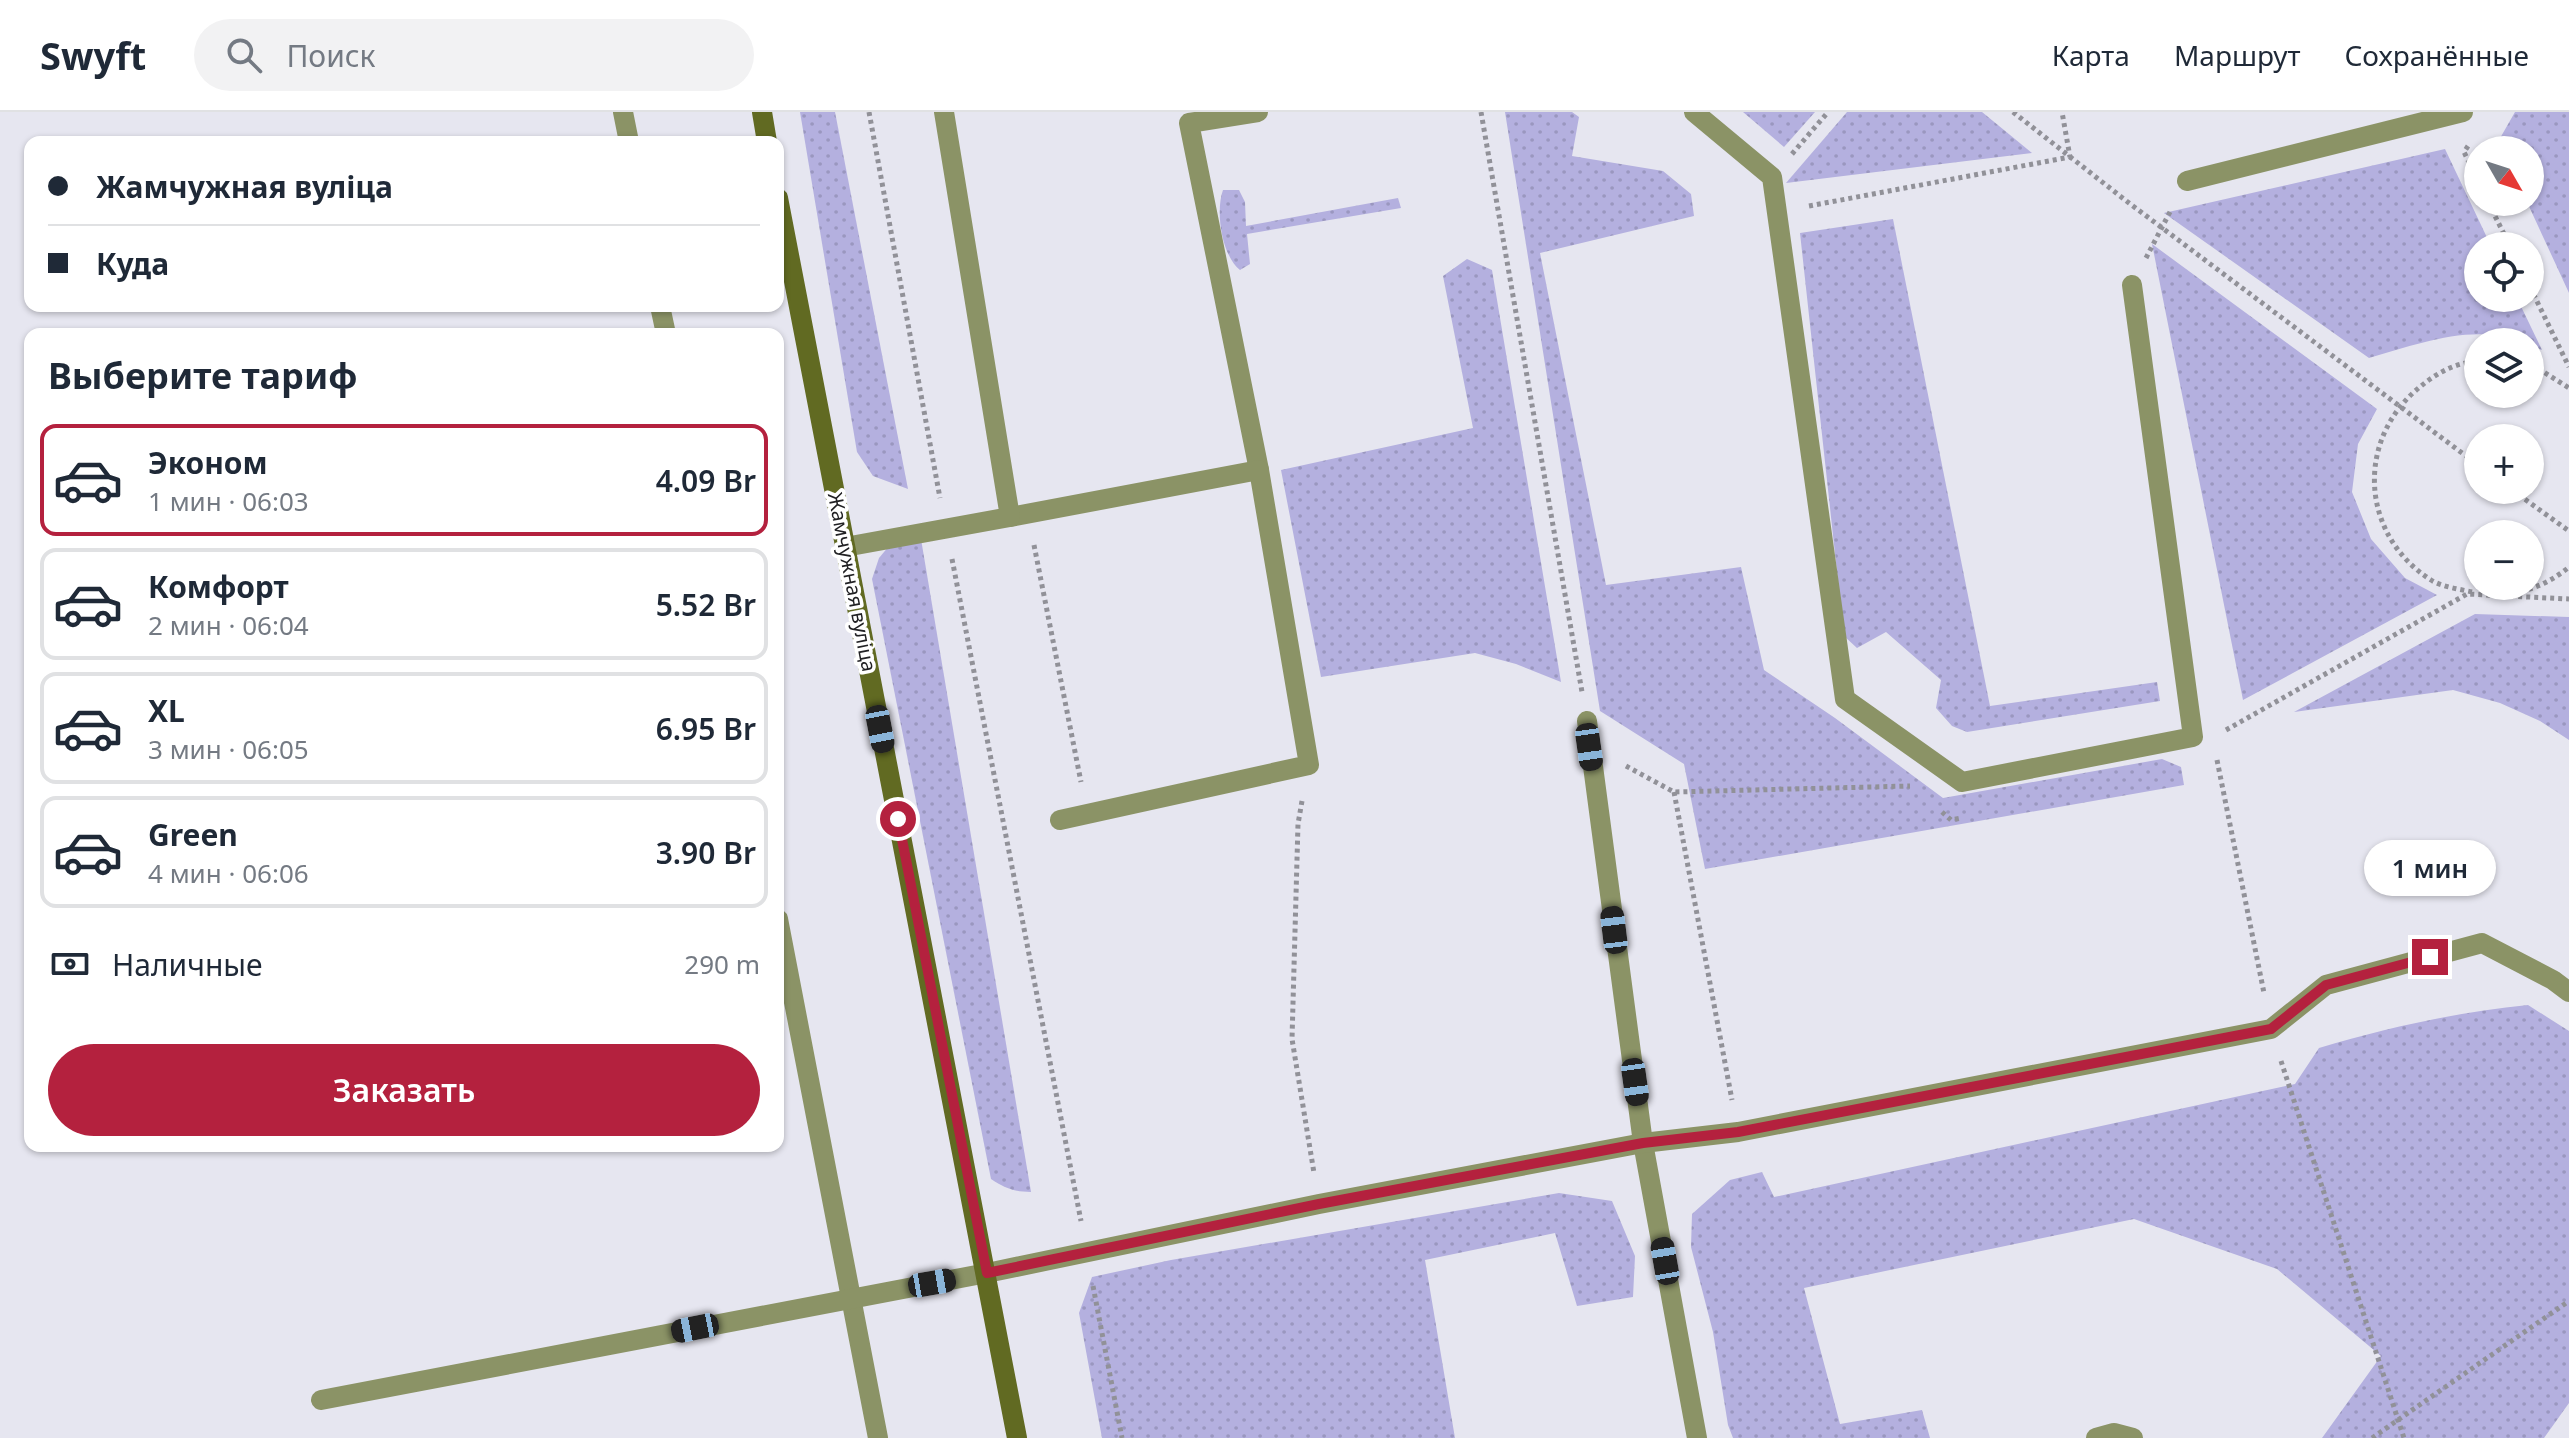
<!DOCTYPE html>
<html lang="ru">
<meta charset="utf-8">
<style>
body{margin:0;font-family:"Noto Sans",sans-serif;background:#f2f2f3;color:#1f2937;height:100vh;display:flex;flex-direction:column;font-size:30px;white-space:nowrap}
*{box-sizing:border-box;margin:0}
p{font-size:26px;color:#747a83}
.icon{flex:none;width:44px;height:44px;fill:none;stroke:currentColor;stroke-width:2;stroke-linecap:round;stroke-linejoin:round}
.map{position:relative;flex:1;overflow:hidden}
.side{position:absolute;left:24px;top:216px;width:760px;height:824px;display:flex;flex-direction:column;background:#fff;border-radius:16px;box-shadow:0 2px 6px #0004}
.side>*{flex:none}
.banner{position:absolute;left:24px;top:24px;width:760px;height:176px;border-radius:16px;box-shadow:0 2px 6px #0004;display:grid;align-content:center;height:176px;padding:0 24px;background:#fff}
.needle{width:52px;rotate:129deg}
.tools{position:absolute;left:2464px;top:24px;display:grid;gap:16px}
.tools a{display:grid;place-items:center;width:80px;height:80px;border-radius:50%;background:#fff;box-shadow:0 2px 6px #0004;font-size:40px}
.end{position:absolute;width:36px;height:36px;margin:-18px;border:10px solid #b4213e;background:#fff;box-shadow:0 0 0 4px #fff}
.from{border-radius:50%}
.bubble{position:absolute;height:56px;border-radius:28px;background:#fff;box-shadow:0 2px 6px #0004;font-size:26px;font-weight:600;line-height:56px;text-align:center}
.car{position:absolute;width:24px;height:48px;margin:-24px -12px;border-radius:10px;box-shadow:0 0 6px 2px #0007;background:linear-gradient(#222 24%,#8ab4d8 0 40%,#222 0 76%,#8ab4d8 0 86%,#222 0)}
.banner b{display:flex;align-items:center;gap:28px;height:76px;font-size:30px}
.banner b+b{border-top:2px solid #e0e1e3}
.banner i{width:20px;height:20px;background:#1f2937}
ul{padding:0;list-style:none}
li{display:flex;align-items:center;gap:24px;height:112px;margin:0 16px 12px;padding:0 8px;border:4px solid #e0e1e3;border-radius:16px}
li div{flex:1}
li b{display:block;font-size:30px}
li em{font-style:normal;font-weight:600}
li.on{border-color:#b4213e}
li>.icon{width:72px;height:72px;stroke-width:1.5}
h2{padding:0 24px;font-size:36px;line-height:96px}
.pay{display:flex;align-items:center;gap:20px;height:88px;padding:0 24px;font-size:30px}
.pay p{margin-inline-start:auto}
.action{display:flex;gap:16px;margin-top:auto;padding:16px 24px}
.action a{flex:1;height:92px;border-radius:48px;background:#b4213e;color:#fff;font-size:32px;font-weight:600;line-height:92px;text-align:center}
header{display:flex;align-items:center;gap:48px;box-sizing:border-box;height:112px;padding:0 40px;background:#fff;border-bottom:2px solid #e0e1e3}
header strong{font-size:38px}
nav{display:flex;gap:44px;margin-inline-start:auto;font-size:28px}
.search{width:560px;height:72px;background:#f2f2f3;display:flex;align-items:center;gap:20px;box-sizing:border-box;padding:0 28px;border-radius:44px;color:#747a83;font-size:30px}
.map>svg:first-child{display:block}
.grass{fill:url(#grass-dots)}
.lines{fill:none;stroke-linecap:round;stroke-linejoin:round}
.path{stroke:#919198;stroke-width:5;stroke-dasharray:4 4;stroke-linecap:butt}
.lane{stroke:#8b9366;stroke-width:20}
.secondary{stroke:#616a22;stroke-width:20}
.route{stroke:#b4213e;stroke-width:10}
.labels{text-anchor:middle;stroke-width:7;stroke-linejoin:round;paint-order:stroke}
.street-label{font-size:20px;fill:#212124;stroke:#fff}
</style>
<header>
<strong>Swyft</strong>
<div class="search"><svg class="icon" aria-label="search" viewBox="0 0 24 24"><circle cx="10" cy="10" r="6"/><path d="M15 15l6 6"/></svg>Поиск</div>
<nav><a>Карта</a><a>Маршрут</a><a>Сохранённые</a></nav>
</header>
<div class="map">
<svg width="2569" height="1326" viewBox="0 0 2569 1326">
<defs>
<pattern id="grass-dots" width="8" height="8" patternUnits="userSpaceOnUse" patternTransform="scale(2)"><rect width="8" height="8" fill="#b4b0df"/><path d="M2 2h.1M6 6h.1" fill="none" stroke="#9a97bf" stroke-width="1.8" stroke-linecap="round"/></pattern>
</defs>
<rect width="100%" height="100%" fill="#e6e6f0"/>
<!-- grass -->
<g class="grass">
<path d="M800,0H835L908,377L873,364L857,340Z"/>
<path d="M1505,0H1572L1579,5L1572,44L1663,59L1691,82L1694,104L1540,141L1606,473L1741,455L1764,558L1835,606L1943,686L2162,647L2181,655L2184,673L1705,757L1684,652L1600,599Z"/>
<path d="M1743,0H1815L1784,35Z"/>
<path d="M1847,0H1982L2032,41L1786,71Z"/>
<path d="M2515,0H2569V181L2527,90H2530V38H2504L2499,28Z"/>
<path d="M2445,37L2491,134H2478V186H2517L2542,238L2530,234V230C2517,230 2506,225 2493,223C2450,219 2409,235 2369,246L2164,101Z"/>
<path d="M1223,78H1239L1245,90L1246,114L1398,86L1401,96L1247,122L1250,152L1240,158C1222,144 1215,100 1223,78Z"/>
<path d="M1893,107L1990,594L2157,570L2160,589L1967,620L1952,614L1936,596L1941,568L1886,520L1857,536L1844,524L1800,121Z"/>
<path d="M2152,132L2377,297L2358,332L2352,380L2371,427L2405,466L2437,483L2243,588Z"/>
<path d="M1467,147L1492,158L1561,570L1516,552L1475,541L1321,565L1281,358L1473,316L1443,164Z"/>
<path d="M921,427L1031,1080C1015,1080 1004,1076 991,1067L872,467L879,446L894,428Z"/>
<path d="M2475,502L2569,505V628L2540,609L2500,591L2453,578L2294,600Z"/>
<path d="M2528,893L2569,919V1291L2544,1326H2322L2381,1244L2277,1157L2134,1107L1804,1176L1840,1312L1922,1298L1930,1326H1733L1728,1313L1713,1220L1691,1135L1692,1102L1730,1068L1762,1060L1774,1085L2295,972L2319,936C2386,916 2457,900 2528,893Z"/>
<path d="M1559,1081L1612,1089L1635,1144L1633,1185L1577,1194L1555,1121L1425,1148L1455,1326H1102L1079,1201L1092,1165L1171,1148Z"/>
</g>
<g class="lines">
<!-- path -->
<g class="path">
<path d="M869,0L940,386"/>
<path d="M1481,0L1582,580"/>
<path d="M2013,0L2129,91L2478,353"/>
<path d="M2468,34L2464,40L2478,69"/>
<path d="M1792,42L1828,0"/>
<path d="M2488,90L2510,134"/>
<path d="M1809,94L2070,45L2062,0"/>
<path d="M2146,146L2171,98"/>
<path d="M2530,175L2569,255"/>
<path d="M2530,255L2539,257L2569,276"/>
<path d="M2512,378L2569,419"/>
<path d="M1034,433L1081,670"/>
<path d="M952,447L1081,1109"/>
<path d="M2472,480C2459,477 2442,475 2431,468C2363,425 2355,334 2414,280C2432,264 2452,251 2478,249"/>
<path d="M2505,482C2529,480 2551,470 2569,455"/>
<path d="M2226,618L2467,482L2569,487"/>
<path d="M2217,648L2264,881"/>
<path d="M1626,654L1674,680L1910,674"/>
<path d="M1674,680L1732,988"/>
<path d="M1302,689L1298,712L1292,927L1314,1061"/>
<path d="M1942,700L1951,708L1961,706"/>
<path d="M2281,949L2404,1326"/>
<path d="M1093,1174L1122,1326"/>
<path d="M2372,1326L2569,1189"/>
</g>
<!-- lane -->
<g class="lane">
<path d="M623,0L629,30"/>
<path d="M1258,0L1189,11L1259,358"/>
<path d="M1694,0L1772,65L1845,587L1962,670L2193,625L2132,173"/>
<path d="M2187,69L2463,0"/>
<path d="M660,194L666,222"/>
<path d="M1010,405L1259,358L1309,653L1060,708"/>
<path d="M845,435L1010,405L944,0"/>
<path d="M1587,609L1643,1031L1697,1326"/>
<path d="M778,807L878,1326"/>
<path d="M321,1288L987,1161L1319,1092L1643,1031L1738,1020L2271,917L2326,873L2482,831L2553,868L2569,880"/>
<path d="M2096,1326L2114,1321L2133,1326"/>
</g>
<!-- secondary -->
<g class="secondary">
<path d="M762,0L767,30"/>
<path d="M778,86L1017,1326"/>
</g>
</g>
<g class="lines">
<!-- route -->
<path class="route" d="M898,707L987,1161L1319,1092L1643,1031L1738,1020L2271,917L2326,873L2430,845"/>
</g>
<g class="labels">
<!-- street labels -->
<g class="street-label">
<text transform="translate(852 470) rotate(79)" y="7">Жамчужная вуліца</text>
</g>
</g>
</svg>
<div class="tools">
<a><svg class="needle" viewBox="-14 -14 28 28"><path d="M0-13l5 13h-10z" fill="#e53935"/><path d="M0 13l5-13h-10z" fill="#747a83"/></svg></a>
<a><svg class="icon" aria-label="locate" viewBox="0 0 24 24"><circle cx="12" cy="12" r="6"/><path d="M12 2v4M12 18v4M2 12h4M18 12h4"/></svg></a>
<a><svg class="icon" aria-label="layers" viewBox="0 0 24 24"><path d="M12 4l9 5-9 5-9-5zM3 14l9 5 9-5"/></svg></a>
<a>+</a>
<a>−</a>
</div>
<i class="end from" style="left:898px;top:707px"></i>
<i class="end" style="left:2430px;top:845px"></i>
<div class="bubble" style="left:2364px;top:728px;width:132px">1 мин</div>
<i class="car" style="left:880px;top:617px;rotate:169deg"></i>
<i class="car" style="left:1589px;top:635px;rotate:172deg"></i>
<i class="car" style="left:1614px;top:818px;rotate:353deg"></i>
<i class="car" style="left:1635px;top:970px;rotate:172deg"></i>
<i class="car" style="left:1665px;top:1149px;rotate:350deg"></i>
<i class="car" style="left:932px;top:1171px;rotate:80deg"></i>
<i class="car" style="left:695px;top:1216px;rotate:259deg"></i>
<div class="banner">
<b><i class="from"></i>Жамчужная вуліца</b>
<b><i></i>Куда</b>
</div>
<section class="side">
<h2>Выберите тариф</h2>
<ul>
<li class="on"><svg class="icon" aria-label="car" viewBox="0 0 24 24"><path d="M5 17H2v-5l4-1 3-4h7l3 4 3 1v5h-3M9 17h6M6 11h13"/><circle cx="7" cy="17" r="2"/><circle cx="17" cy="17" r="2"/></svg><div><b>Эконом</b><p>1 мин · 06:03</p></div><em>4.09 Br</em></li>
<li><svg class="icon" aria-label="car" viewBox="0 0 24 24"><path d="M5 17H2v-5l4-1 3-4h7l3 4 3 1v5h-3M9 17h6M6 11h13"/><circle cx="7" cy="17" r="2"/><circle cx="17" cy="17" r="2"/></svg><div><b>Комфорт</b><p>2 мин · 06:04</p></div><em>5.52 Br</em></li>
<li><svg class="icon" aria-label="car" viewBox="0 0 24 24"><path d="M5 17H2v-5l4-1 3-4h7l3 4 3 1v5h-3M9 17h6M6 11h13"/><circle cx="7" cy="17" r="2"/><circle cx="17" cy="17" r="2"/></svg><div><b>XL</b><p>3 мин · 06:05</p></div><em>6.95 Br</em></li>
<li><svg class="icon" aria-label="car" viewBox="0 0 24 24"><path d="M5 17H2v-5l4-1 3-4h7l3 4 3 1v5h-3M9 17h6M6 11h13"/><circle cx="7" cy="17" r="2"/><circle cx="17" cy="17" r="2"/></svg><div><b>Green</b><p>4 мин · 06:06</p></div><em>3.90 Br</em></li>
</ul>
<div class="pay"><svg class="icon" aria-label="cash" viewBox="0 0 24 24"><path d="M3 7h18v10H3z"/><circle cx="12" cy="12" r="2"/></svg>Наличные<p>290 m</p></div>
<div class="action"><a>Заказать</a></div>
</section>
</div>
